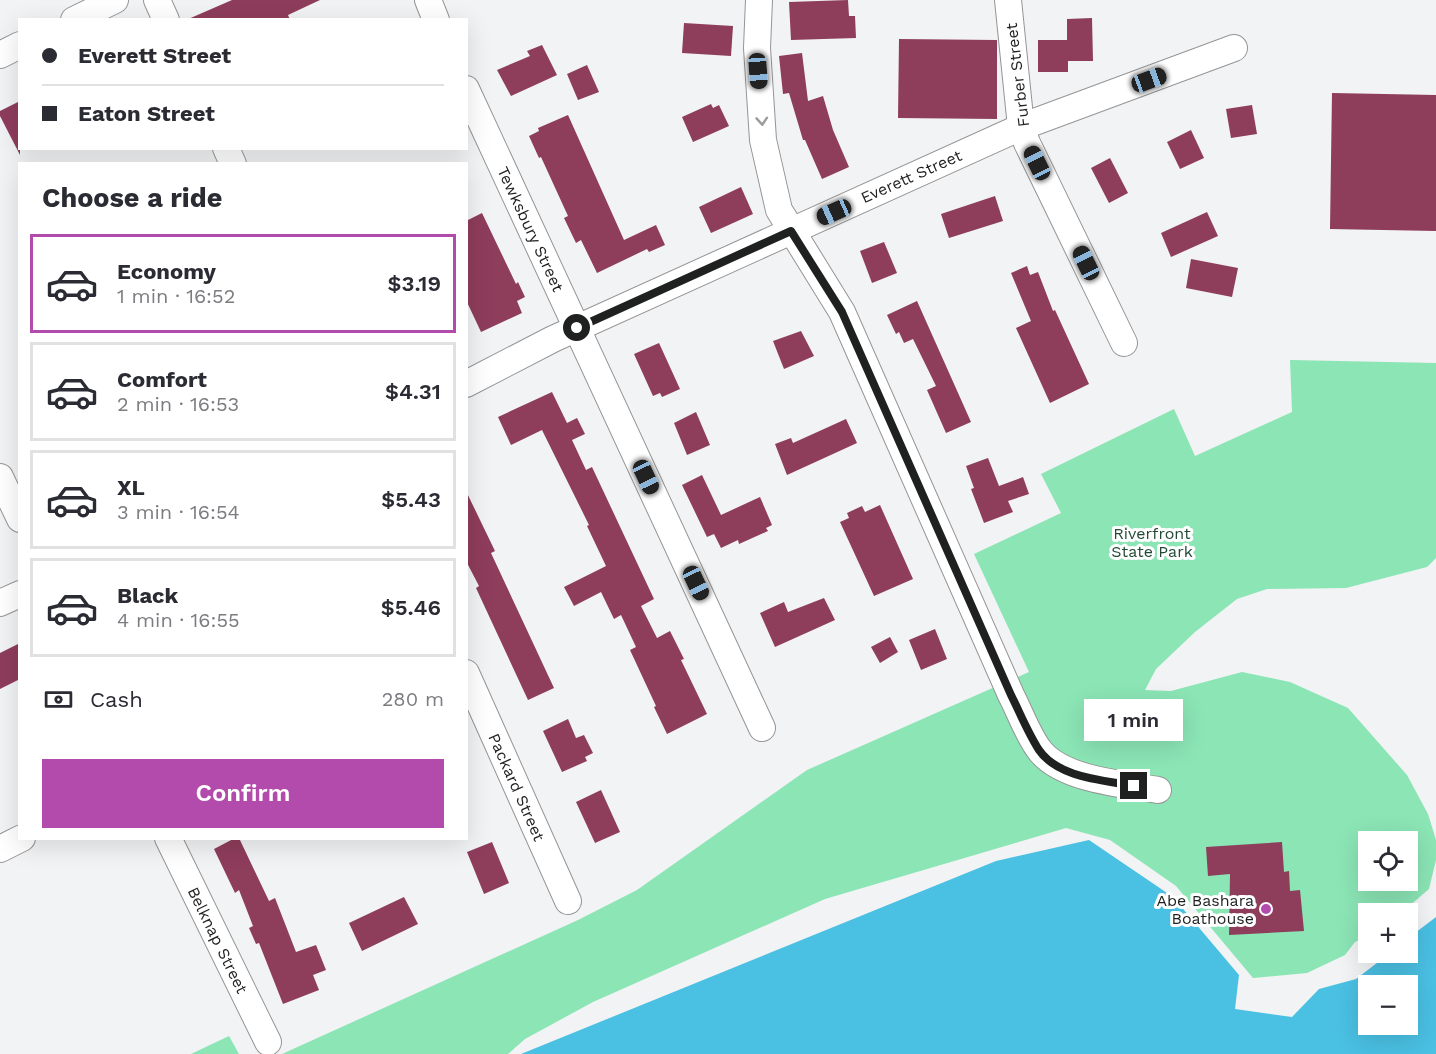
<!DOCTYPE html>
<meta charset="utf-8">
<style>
body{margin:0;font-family:"Work Sans",sans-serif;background:#f2f2f3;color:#2b2b33;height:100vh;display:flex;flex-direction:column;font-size:22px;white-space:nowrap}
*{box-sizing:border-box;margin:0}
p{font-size:20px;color:#7c7c81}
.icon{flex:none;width:33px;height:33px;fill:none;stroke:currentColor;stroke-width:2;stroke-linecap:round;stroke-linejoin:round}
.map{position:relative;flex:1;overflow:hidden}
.sheet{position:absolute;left:18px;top:162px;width:450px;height:678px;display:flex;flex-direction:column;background:#fff;border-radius:0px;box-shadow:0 6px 24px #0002}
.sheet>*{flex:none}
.top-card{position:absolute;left:18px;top:18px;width:450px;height:132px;border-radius:0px;box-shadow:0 6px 24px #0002;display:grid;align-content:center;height:132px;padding:0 24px;background:#fff}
.buttons{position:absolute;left:1358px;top:831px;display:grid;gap:12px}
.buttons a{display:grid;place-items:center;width:60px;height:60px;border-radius:0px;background:#fff;box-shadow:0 6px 24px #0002;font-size:30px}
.end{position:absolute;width:27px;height:27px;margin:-14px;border:8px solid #1f2020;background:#fff;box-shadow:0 0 0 3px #fff}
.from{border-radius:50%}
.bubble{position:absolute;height:42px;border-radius:0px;background:#fff;box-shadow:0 6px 24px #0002;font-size:20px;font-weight:600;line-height:42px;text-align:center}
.car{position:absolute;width:18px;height:36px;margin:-18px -9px;border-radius:8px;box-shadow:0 0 4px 2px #0007;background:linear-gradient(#222 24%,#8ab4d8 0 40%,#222 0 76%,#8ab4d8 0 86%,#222 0)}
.top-card b{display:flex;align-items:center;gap:21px;height:57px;font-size:22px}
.top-card b+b{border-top:2px solid #e1e1e2}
.top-card i{width:15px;height:15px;background:#2b2b33}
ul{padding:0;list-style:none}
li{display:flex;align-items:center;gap:18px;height:99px;margin:0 12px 9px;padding:0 12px;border:3px solid #e1e1e2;border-radius:0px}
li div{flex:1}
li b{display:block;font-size:22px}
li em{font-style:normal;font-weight:600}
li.active{border-color:#b34bad}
li>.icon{width:54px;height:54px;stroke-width:1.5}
h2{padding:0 24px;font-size:27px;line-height:72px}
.pay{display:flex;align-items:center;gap:15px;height:66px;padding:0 24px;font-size:22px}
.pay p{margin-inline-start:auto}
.cta{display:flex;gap:12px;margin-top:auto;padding:12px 24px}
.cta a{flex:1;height:69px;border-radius:0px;background:#b34bad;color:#fff;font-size:24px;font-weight:600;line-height:69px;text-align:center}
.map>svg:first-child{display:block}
.green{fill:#8be5b5;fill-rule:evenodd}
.water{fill:#4ac0e3;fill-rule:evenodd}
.building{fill:#8e3d5b}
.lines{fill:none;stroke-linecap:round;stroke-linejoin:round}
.minor-casing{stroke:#959596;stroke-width:28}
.minor{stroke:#fff;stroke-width:26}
.oneway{stroke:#9a9b9b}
.route{stroke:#1f2020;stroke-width:8}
.poi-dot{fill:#b34bad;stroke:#fff;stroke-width:2}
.labels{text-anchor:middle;stroke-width:6;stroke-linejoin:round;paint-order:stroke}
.street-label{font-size:16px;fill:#1f2020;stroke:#fff}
.park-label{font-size:16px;fill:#214934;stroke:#fff}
.poi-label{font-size:16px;fill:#1f2020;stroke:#fff;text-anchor:end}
</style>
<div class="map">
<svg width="1436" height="1054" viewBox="0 0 1436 1054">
<rect width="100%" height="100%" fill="#f2f3f4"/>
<!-- green -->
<g class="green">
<path d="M1290,360L1436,363V558L1427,567L1346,588L1267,589L1237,599L1195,632L1156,669L1145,690L1171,691L1242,672L1290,682L1348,708L1407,775L1428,814L1436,840V860L1429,889L1401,913L1368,914V936L1355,942L1345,955L1307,973L1253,978L1176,886L1110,840L1066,828L825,899L593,1002L525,1039L508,1054H282L578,920L637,890L807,770L1029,672L974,554L1061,513L1041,474L1174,409L1195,456L1292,412ZM1368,842H1407V880H1368Z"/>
<path d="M229,1036L239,1054H191Z"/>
</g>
<!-- water -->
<path class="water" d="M1089,840L1173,897L1239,975L1235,1009L1292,1017L1319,989L1356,979L1390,953L1407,952V939L1436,917V1054H521L996,861ZM1368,986H1407V1024H1368Z"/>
<!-- building -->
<g class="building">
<path d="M232,0H320L288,15L290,20H186Z"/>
<path d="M848,0L849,16H855L856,38L791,40L789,2Z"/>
<path d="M1092,18L1093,61H1068V72H1038V40H1067V19Z"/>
<path d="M684,23L733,26L731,56L682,53Z"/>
<path d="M899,39L997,40V119L898,118Z"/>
<path d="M542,45L557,75L511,96L497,70L530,56L527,51Z"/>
<path d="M802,53L808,101L823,96L833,130L849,167L822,179L805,140H803L789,93L783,94L779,56Z"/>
<path d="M587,65L599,92L578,100L567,74Z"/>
<path d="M1332,93L1436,95V231L1330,229Z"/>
<path d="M20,101V155L0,116V111Z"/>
<path d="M711,104L713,108L719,105L729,126L693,142L682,117Z"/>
<path d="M1252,105L1257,134L1231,138L1226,109Z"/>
<path d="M568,115L624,240L656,225L665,245L649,252L647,249L597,273L581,240L576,243L564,218L568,216L541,157L539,158L529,136L539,131L538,128Z"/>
<path d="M1191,130L1204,158L1180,169L1167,142Z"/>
<path d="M1110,158L1128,193L1109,203L1091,168Z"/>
<path d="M741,187L753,214L711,233L699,207Z"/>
<path d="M995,196L1003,221L949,238L941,214Z"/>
<path d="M1207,212L1218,236L1171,257L1161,233Z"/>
<path d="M482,213L516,284L518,282L525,297L517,301L522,313L481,332L466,300V221Z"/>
<path d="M884,242L897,273L872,283L860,251Z"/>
<path d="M1191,259L1238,268L1232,297L1186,288Z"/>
<path d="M1027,266L1030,275L1038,272L1053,311L1055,310L1089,384L1050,403L1016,328L1031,321L1011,273Z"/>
<path d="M917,301L971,422L946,433L927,390L936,386L913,339L904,343L899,332L896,334L887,315Z"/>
<path d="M801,331L814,356L784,369L773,341Z"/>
<path d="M659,343L680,389L662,397L660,393L653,396L634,354Z"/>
<path d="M552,392L567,423L577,418L585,434L572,440L586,470L592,467L654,599L641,606L657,638L670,631L684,659L681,660L707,714L667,734L654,707L656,706L630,650L636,647L621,615L614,619L601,592L574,606L564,587L606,566L587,526L589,525L542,430L511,445L498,417Z"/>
<path d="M696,412L710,445L687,455L674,423Z"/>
<path d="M846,419L857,443L787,475L775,444L791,438L793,443Z"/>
<path d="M988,458L999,486L1023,477L1029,494L1008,501L1013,512L984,523L971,489L974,488L966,466Z"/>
<path d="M702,475L721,515L760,497L772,525L766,528L768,531L739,544L738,540L721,548L714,534L707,537L682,485Z"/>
<path d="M466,491L495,551L491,553L554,688L528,700L476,588L479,586L466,561Z"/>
<path d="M880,505L913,579L874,596L840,522L849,518L847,513L862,506L865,512Z"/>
<path d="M824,598L835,620L775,647L760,613L784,602L788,612Z"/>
<path d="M935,629L947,659L921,670L909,640Z"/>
<path d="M890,637L898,652L880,663L871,647Z"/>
<path d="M20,643V679L0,689V653Z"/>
<path d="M568,719L576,738L584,735L593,753L585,757L587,761L562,772L543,731Z"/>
<path d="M601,790L620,832L595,843L576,802Z"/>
<path d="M235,838H239L269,901L275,898L296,952L316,945L326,970L313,975L319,990L283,1004L259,943L256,944L249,928L253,926L239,890L235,893L214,849Z"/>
<path d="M492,842L509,883L484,894L467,852Z"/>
<path d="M1282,842L1284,872L1289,871L1290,891L1300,890L1304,931L1229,935L1230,874L1208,876L1206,847Z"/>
<path d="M404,897L418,924L362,951L349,923Z"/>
</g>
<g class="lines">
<!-- minor casing -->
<g class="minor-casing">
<g id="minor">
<path d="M157,0L166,20"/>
<path d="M428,0L436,20"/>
<path d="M759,0L757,48L763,140L779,210L842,312L1011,695C1020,712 1029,738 1041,752C1065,780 1123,784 1158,790"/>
<path d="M1008,0L1021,127L1027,143L1124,343"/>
<path d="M74,20L115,0"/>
<path d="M0,55L20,45"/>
<path d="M466,89L762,728"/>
<path d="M226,148L233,164"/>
<path d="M466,384L553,339L1021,127L1234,48"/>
<path d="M0,477L20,519"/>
<path d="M0,603L20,594"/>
<path d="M466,673L568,901"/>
<path d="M168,838L268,1042"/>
<path d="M0,849L22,838"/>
</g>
</g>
<!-- minor -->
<use href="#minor" class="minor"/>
</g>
<!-- one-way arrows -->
<defs><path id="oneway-chevron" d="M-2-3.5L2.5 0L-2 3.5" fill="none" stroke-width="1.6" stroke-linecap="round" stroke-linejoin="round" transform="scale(1.5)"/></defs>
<use class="oneway" href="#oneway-chevron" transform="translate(762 121) rotate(86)"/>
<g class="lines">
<!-- route -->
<path class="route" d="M577,328L791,231L842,312L1011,695C1020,713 1028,733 1039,750C1058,778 1104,780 1134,786"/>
</g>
<!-- markers -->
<circle class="poi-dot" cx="1266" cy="909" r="6"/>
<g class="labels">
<!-- street labels -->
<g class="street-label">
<text transform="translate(1017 75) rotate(-97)" y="6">Furber Street</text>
<text transform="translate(911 176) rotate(-24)" y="6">Everett Street</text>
<text transform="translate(531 229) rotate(65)" y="6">Tewksbury Street</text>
<text transform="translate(517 787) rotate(66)" y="6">Packard Street</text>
<text transform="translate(218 940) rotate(64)" y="6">Belknap Street</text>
</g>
<!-- park labels -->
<g class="park-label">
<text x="1152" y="539">Riverfront<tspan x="1152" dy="18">State Park</tspan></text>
</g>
<!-- poi labels -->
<g class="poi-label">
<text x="1254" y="906">Abe Bashara<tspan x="1254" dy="18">Boathouse</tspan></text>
</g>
</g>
</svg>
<div class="buttons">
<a><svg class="icon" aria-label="locate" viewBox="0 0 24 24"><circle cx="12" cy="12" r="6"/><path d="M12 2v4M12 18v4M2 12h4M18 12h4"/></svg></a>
<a>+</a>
<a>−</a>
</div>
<i class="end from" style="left:577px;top:328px"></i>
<i class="end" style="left:1134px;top:786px"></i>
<div class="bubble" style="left:1084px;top:699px;width:99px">1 min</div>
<i class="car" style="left:758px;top:71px;rotate:176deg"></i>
<i class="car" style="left:1149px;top:80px;rotate:70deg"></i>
<i class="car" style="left:1037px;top:163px;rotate:334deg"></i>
<i class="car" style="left:834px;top:212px;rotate:246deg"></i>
<i class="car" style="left:1086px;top:263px;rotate:334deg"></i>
<i class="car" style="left:646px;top:477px;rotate:155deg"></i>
<i class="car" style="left:696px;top:583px;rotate:155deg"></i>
<div class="top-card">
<b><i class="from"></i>Everett Street</b>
<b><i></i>Eaton Street</b>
</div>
<section class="sheet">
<h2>Choose a ride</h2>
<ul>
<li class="active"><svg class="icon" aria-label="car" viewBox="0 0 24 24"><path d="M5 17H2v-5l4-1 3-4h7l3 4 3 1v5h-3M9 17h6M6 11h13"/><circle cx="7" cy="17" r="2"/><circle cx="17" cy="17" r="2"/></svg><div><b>Economy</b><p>1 min · 16:52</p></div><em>$3.19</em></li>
<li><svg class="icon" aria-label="car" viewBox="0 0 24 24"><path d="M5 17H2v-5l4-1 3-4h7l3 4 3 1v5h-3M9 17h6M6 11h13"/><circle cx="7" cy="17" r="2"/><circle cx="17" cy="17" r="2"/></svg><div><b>Comfort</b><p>2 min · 16:53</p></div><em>$4.31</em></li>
<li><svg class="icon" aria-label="car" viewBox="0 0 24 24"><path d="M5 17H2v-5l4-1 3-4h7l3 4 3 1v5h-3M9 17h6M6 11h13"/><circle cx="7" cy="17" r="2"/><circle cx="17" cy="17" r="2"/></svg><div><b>XL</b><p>3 min · 16:54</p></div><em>$5.43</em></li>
<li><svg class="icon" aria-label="car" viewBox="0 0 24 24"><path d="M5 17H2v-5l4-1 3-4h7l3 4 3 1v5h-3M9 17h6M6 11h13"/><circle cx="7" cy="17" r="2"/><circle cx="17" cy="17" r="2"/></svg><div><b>Black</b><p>4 min · 16:55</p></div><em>$5.46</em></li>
</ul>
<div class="pay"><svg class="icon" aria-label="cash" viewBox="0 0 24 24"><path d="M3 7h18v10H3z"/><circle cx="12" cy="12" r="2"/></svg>Cash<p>280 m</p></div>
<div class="cta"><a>Confirm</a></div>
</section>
</div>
